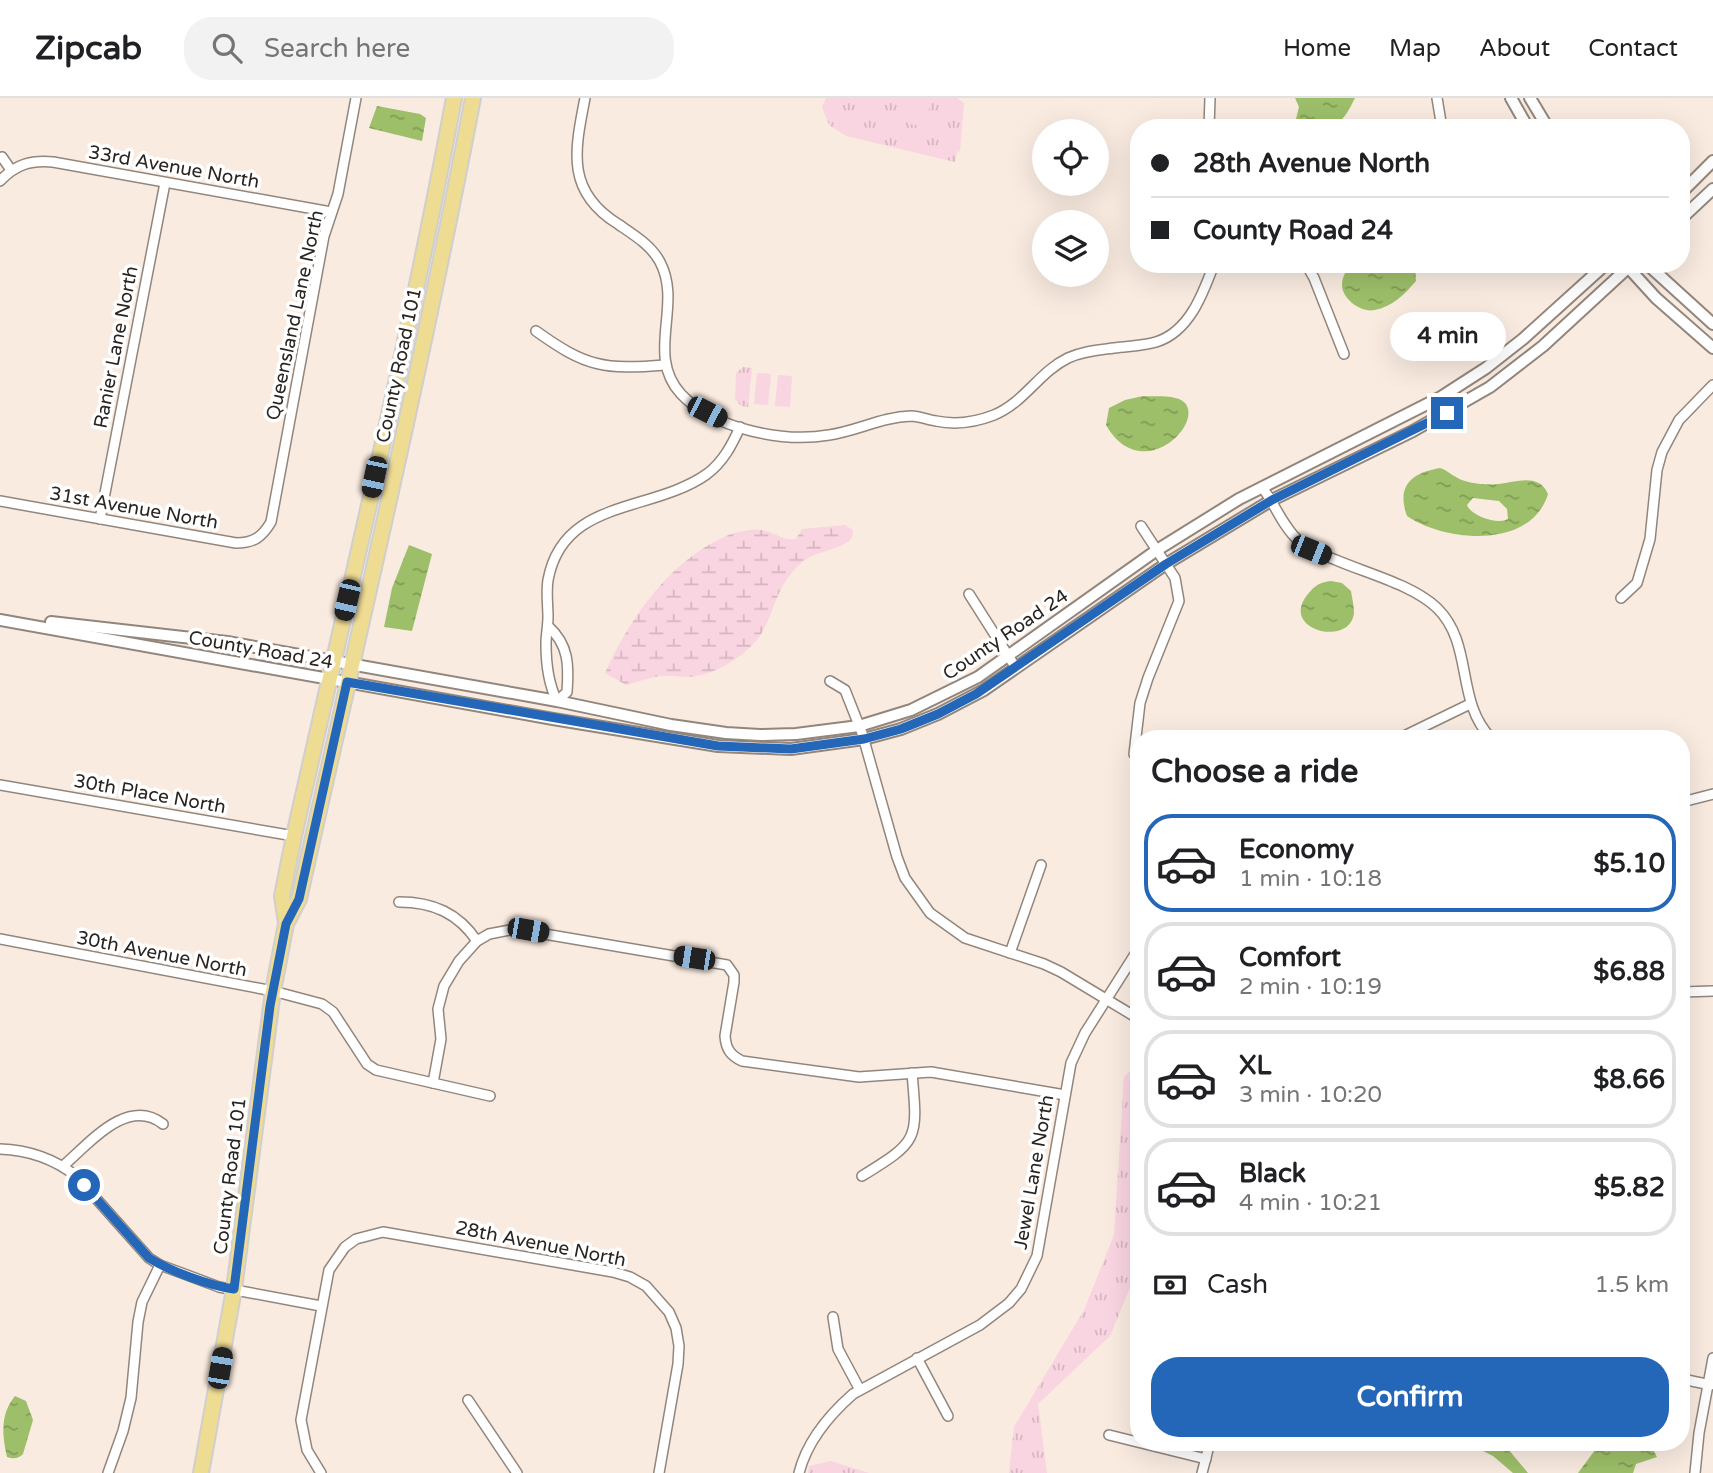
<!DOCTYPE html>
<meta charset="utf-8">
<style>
body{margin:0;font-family:"Varela Round",sans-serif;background:#f2f2f2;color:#202124;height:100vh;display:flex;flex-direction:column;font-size:26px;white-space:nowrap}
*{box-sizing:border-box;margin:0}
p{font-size:23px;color:#757577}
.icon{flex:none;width:38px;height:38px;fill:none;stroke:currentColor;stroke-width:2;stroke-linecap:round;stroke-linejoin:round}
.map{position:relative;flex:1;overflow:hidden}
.side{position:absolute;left:1130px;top:632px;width:560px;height:721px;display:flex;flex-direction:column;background:#fff;border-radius:28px;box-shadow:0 7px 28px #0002}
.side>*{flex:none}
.top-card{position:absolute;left:1130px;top:21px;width:560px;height:154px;border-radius:28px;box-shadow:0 7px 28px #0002;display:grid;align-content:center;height:154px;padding:0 21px;background:#fff}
.tools{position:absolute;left:1032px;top:21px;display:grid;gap:14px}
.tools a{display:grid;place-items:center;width:77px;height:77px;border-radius:50%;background:#fff;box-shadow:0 7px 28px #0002;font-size:35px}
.end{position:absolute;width:32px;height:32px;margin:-16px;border:9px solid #2466b7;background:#fff;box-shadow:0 0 0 4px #fff}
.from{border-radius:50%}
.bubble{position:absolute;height:49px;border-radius:24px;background:#fff;box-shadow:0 7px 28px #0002;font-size:23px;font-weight:700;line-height:49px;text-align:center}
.car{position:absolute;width:21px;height:42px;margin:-21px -10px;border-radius:9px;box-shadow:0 0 5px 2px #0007;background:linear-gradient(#222 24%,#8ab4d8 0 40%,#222 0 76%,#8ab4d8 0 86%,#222 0)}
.top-card b{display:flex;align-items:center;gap:24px;height:66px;font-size:26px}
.top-card b+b{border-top:2px solid #e0e0e0}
.top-card i{width:18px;height:18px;background:#202124}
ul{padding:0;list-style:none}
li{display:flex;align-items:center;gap:21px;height:98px;margin:0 14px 10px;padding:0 7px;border:4px solid #e0e0e0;border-radius:28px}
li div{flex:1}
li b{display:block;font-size:26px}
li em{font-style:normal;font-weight:700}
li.selected{border-color:#2466b7}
li>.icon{width:63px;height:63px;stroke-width:1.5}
h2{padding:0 21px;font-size:32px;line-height:84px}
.pay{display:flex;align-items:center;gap:18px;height:77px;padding:0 21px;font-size:26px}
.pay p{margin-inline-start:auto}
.button{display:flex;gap:14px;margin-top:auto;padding:14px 21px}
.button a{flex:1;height:80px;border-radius:28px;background:#2466b7;color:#fff;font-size:28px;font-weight:700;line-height:80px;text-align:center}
header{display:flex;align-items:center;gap:42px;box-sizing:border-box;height:98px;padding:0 35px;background:#fff;border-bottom:2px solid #e0e0e0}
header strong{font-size:33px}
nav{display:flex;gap:38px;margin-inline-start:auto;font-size:24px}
.search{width:490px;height:63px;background:#f2f2f2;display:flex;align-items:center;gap:18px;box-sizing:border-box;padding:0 24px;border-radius:28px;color:#757577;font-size:26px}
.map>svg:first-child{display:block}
.grass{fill:url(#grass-tufts)}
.wetland{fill:url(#wetland-marsh)}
.pitch{fill:#f9d4e1}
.water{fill:url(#water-ripples);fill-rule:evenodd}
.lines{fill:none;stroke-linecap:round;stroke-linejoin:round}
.minor-casing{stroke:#92867c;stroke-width:12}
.tertiary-casing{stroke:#92867c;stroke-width:14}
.primary-casing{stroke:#d0cfce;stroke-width:18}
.minor{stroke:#fff;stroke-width:9}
.tertiary{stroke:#fff;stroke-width:10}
.primary{stroke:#efdc93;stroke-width:14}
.route{stroke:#2466b7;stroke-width:9}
.labels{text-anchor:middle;stroke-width:7;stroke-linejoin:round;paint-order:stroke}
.street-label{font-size:19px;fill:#292420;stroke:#fff}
</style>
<header>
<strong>Zipcab</strong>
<div class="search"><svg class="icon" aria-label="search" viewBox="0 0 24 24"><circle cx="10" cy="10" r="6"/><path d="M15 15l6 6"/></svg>Search here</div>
<nav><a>Home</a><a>Map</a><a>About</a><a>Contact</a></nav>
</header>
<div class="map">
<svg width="1713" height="1375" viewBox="0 0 1713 1375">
<defs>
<pattern id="grass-tufts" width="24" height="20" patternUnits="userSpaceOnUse" patternTransform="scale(1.75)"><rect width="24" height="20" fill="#f9d4e1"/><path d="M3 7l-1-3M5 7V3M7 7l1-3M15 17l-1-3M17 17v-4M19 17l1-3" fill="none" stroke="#d5b6c1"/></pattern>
<pattern id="wetland-marsh" width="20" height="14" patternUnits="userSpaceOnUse" patternTransform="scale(1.75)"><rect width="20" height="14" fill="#f9d4e1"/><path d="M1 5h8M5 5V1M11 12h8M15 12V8" fill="none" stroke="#d5b6c1"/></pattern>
<pattern id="water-ripples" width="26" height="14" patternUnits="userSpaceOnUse" patternTransform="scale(1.75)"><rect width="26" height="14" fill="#9dbf69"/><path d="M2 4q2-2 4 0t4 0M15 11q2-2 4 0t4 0" fill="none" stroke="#809b56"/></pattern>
</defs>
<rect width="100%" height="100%" fill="#f9ebe0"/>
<!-- grass -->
<g class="grass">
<path d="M826,0H957L964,5L960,53L957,54L955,64L846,38L829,27L822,9Z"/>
<path d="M743,269L752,270L748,309L741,308L735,301L736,275Z"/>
<path d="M1139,965V1168L1110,1238L1038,1306L1047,1375H1009L1014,1329L1084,1212L1114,1137L1124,979Z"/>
<path d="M831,1363L869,1375H808L809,1368Z"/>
</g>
<!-- wetland -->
<path class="wetland" d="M845,427L853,432L852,440C838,454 815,452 800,466C777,488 777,505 764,531C752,555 716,577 690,579C681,579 671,577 663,578C650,579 638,584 626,587L605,575C628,524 664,471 714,444C721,441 727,437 734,435C743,433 757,430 766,433C777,436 784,443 796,441L802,431Z"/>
<!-- pitch -->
<g class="pitch">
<path d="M914,2L930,6L925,29L910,26Z"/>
<path d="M757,275L771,276L768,307L754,306Z"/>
<path d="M778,277L792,278L790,309L775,308Z"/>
</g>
<!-- water -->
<g class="water">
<path d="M1295,0H1355C1346,18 1340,30 1318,30C1309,30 1303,30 1295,25L1299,9Z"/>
<path d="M377,8L420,16L426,20L422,43L369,30Z"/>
<path d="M1350,166H1415L1416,183C1404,197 1393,208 1375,212C1361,215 1342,201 1342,187C1342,179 1346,173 1350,166Z"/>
<path d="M1143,298C1154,299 1177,296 1185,305C1204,327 1141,388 1106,327L1109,310L1125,302Z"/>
<path d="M1440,370C1449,373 1456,381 1465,383C1474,386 1489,387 1499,386C1516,384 1539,375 1548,396C1531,452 1445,444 1407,418C1396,387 1412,375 1440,370ZM1473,400L1499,403L1507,411L1508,421C1498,427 1471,418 1467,407Z"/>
<path d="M409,447L432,456L412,533L384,529L392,490Z"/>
<path d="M1331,483L1342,485L1351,493C1352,500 1354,508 1354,515C1350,550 1278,532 1308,496C1315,487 1321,484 1331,483Z"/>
<path d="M15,1298L26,1303L33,1322L23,1356C18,1361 13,1361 7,1359C2,1337 0,1316 15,1298Z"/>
<path d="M1465,1344H1502L1528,1375H1513L1493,1358Z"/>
<path d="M1601,1344H1649L1657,1359L1636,1366L1633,1375H1578Z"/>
</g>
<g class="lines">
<!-- minor casing -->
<g class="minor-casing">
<g id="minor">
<path d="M585,0C575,52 565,93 618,126C634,137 651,147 660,164C683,207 645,257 681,296C714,331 783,345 829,337C857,333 882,319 911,318C920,318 928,322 936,323C955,327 976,324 994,317C1025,304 1039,274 1068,260C1083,253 1099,252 1114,250C1128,248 1143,248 1156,244C1189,234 1203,196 1214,166"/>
<path d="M1437,0L1442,30"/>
<path d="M1209,30L1210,0"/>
<path d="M2,59L11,72"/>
<path d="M0,83C16,66 31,62 53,64L331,114"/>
<path d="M1306,166L1314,180L1344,256"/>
<path d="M536,233C586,269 604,272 665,267"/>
<path d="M1262,389C1275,406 1283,429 1298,442C1309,452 1323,457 1336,462C1366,475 1413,487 1437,510C1474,546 1455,603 1491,640"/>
<path d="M0,403L236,445C254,445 262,439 271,424L324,138L338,96L356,0"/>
<path d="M100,421L165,85"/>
<path d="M969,496L1016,570"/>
<path d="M1621,500L1637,485L1650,441L1657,372L1662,354L1679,322L1713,287"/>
<path d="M548,528C569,547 569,567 567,594L557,603"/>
<path d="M830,583L845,592L862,635L897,759L905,780L930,815L965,840L1044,866L1061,874L1139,921"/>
<path d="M557,603C549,587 546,564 546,546C546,537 548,528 548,519C548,508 546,494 548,482C563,400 652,415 707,376C723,364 732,347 740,329"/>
<path d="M1400,640L1470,606"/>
<path d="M1134,656L1140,605L1148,580L1179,503L1175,480L1141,428"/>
<path d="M0,687L294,738"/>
<path d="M1682,704L1713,696"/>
<path d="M399,804C433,804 458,815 477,843"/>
<path d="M0,841L273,893L322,906L333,914L367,966L376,972L490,998"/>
<path d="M1010,855L1041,767"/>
<path d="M1682,894L1713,893"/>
<path d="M433,985L441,941L438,911L444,888L459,863L477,843L489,836L515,831L727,867L734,877V884L725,938C726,951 730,957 742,963L859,979L931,974L1065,997"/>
<path d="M0,1051C29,1052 53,1060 76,1078L149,1160L160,1167L219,1189L321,1208"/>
<path d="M63,1068C89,1046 127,998 163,1026"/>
<path d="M862,1078C919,1043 918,1042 912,975"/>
<path d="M833,1219L838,1251L860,1292"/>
<path d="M917,1260L948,1318"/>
<path d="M1682,1281L1711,1287"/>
<path d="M468,1302L517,1375"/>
<path d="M1109,1337L1206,1361"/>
<path d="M108,1375L123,1333L131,1300L138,1224L142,1204L160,1167"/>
<path d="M321,1375L307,1352L301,1322L329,1172L345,1149L356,1141L383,1134L613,1174L630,1179L646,1188L669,1214L676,1230L679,1248L678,1266L659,1375"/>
<path d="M799,1375C807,1343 828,1318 853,1296L980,1227L1009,1205L1021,1191L1037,1158L1071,965L1085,935L1139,850"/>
<path d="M1202,1375L1210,1344"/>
<path d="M1695,1375L1699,1335L1713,1260"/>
</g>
</g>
<!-- tertiary casing -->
<g class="tertiary-casing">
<g id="tertiary">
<path d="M1511,0L1528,30"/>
<path d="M1530,0L1548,30"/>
<path d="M1682,94L1713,63"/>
<path d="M1682,120L1713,91"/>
<path d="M1625,166L1656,200L1713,250"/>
<path d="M1647,166L1713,226"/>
<path d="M0,522L553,621L718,648L791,651L864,641L901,631L938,616L984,592L1166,466L1272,402L1413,333L1490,289L1543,248L1632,166"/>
<path d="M51,524L227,544L557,603L671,627L726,635L760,637L796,636L859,628L911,612L978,579L1157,452L1239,401L1441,299L1486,270L1523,241L1606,166"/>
</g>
</g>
<!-- primary casing -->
<g class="primary-casing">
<g id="primary">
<path d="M286,825L282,798L294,738C349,493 408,247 454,0"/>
<path d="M201,1375L234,1191L273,893L286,826L299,801C359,534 422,268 473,0"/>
</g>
</g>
<!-- minor -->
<use href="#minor" class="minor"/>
<!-- tertiary -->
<use href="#tertiary" class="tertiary"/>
<!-- primary -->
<use href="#primary" class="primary"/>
</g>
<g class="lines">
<!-- route -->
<path class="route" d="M84,1087L149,1160C170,1173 210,1188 234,1191L270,908L286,826L299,801L347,584L718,648L791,651L864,641L901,631L938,616L976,596L1166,466L1272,402L1447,315"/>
</g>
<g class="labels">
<!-- street labels -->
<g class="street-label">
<text transform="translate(174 68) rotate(10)" y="7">33rd Avenue North</text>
<text transform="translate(294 217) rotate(-78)" y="7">Queensland Lane North</text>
<text transform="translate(115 249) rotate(-79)" y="7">Ranier Lane North</text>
<text transform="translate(398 267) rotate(-78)" y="7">County Road 101</text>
<text transform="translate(134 409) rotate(10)" y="7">31st Avenue North</text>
<text transform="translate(1005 536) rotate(-34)" y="7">County Road 24</text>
<text transform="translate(261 551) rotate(10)" y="7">County Road 24</text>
<text transform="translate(150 695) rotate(10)" y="7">30th Place North</text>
<text transform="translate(162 855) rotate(11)" y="7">30th Avenue North</text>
<text transform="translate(1033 1074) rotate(-80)" y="7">Jewel Lane North</text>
<text transform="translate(229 1078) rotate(-83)" y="7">County Road 101</text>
<text transform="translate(541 1145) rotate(11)" y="7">28th Avenue North</text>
</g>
</g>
</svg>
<div class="tools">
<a><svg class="icon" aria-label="locate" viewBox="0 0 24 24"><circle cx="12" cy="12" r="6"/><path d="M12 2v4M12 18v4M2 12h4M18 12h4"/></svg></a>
<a><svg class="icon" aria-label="layers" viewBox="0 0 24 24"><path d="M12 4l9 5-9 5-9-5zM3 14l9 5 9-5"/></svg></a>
</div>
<i class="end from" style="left:84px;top:1087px"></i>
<i class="end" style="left:1447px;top:315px"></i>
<div class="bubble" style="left:1390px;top:214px;width:116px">4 min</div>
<i class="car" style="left:707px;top:314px;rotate:117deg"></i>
<i class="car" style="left:374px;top:379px;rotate:192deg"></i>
<i class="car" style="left:1311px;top:452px;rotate:112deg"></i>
<i class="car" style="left:347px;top:502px;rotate:193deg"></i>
<i class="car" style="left:528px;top:832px;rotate:100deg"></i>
<i class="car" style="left:694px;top:860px;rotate:279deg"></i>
<i class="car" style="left:220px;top:1270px;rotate:10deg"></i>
<div class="top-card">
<b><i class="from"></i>28th Avenue North</b>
<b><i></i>County Road 24</b>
</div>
<section class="side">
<h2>Choose a ride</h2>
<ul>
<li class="selected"><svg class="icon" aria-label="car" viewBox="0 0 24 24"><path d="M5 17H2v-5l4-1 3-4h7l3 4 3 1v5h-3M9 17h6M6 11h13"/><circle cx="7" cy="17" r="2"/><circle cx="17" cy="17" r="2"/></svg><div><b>Economy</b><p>1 min · 10:18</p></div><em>$5.10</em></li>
<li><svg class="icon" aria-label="car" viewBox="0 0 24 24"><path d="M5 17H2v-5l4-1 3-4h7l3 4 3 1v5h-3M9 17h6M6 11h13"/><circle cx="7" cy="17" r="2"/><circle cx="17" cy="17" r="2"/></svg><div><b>Comfort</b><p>2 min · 10:19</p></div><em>$6.88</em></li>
<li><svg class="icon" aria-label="car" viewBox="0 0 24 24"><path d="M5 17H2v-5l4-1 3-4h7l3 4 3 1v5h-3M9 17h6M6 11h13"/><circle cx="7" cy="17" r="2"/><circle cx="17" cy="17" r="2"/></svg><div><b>XL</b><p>3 min · 10:20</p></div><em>$8.66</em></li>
<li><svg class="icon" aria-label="car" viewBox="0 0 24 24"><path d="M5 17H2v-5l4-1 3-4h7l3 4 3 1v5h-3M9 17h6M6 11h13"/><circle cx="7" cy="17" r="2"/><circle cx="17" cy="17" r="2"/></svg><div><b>Black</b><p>4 min · 10:21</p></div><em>$5.82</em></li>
</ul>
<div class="pay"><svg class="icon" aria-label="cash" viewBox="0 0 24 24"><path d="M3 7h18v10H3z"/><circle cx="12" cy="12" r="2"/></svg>Cash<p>1.5 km</p></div>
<div class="button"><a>Confirm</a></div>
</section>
</div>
